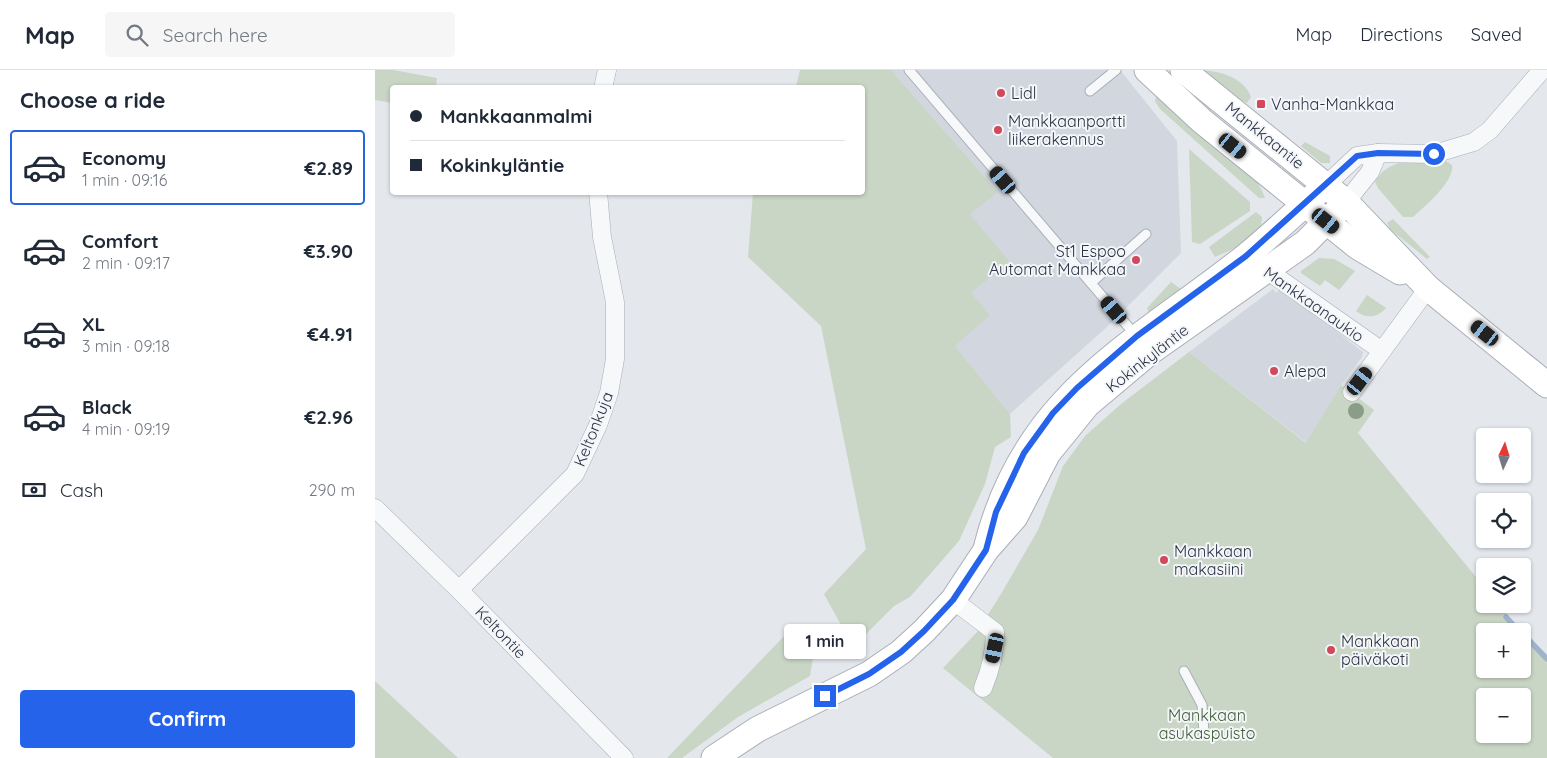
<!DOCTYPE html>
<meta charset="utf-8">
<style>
body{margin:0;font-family:Quicksand,sans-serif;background:#f6f6f7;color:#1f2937;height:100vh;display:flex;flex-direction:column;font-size:19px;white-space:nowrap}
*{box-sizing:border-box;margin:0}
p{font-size:16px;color:#747a83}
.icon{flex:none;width:28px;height:28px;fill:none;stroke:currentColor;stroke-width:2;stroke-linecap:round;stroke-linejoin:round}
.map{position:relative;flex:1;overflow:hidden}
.panel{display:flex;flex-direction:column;background:#fff;width:375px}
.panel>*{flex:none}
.hud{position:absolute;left:15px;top:15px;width:475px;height:110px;border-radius:5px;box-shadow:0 1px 4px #0004;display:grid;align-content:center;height:110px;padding:0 20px;background:#fff}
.needle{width:32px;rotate:4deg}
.controls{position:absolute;left:1101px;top:358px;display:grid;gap:10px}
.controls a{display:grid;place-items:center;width:55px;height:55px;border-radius:5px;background:#fff;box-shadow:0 1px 4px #0004;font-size:25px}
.end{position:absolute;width:22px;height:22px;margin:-11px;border:6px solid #2563eb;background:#fff;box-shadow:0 0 0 2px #fff}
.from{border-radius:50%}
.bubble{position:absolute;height:35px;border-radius:5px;background:#fff;box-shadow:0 1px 4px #0004;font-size:16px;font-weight:700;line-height:35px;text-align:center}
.car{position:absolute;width:15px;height:30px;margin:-15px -8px;border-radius:6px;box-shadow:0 0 4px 1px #0007;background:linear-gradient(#222 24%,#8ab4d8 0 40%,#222 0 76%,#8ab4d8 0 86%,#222 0)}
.hud b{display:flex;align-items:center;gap:18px;height:48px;font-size:19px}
.hud b+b{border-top:1px solid #e0e1e3}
.hud i{width:12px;height:12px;background:#1f2937}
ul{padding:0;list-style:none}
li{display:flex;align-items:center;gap:15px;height:75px;margin:0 10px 8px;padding:0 10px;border:2px solid transparent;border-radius:5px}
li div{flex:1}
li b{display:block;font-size:19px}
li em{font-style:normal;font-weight:700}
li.active{border-color:#2563eb}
li>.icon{width:45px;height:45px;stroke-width:1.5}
h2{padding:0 20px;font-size:22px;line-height:60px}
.pay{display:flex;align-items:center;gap:12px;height:55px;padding:0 20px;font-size:19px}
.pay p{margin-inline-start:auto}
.button{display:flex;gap:10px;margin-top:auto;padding:10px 20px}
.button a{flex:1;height:58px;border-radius:5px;background:#2563eb;color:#fff;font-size:20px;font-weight:700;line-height:58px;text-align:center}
header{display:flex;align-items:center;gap:30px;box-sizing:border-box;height:70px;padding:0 25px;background:#fff;border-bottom:1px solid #e0e1e3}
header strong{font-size:24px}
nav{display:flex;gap:28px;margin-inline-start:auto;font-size:18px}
.search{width:350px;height:45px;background:#f6f6f7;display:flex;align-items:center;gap:12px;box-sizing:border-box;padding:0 18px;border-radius:5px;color:#747a83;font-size:19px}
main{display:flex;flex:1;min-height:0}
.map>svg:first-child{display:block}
.built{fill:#d2d6de}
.green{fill:#c9d6c5;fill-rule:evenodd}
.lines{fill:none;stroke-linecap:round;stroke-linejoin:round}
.stream{stroke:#9fb4cc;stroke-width:5.5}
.lane-casing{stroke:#a9aeb7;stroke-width:11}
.street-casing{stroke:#a9aeb7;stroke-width:19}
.secondary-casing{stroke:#a9aeb7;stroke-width:27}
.lane{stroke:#f7f8fa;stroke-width:9}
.street{stroke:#f7f8fa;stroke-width:18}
.secondary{stroke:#fff;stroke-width:25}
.tree{fill:#899d89}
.route{stroke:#2563eb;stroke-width:6}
.poi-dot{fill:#d1495b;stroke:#f4f6f9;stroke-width:2}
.labels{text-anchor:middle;stroke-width:4;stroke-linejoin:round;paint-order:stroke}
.poi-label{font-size:16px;fill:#2b3445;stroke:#f4f6f9;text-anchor:start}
.street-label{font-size:16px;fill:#2b3445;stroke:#f4f6f9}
.park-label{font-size:16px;fill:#3f6138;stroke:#f4f6f9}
</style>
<header>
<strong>Map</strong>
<div class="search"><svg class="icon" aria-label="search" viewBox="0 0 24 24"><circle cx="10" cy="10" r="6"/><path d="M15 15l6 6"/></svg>Search here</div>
<nav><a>Map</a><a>Directions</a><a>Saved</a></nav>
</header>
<main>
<section class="panel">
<h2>Choose a ride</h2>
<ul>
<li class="active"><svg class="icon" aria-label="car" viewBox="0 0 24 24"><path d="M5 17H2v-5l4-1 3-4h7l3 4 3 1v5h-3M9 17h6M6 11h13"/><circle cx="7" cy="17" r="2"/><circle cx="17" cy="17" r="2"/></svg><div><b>Economy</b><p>1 min · 09:16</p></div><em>€2.89</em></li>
<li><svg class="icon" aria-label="car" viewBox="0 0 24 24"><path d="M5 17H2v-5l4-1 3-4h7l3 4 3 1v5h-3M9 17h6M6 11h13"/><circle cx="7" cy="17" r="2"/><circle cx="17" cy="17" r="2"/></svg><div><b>Comfort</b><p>2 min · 09:17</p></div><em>€3.90</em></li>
<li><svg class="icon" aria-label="car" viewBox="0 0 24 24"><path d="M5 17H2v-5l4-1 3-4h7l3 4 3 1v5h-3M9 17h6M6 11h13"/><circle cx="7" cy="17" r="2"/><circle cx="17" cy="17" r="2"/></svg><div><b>XL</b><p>3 min · 09:18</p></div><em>€4.91</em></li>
<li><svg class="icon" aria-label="car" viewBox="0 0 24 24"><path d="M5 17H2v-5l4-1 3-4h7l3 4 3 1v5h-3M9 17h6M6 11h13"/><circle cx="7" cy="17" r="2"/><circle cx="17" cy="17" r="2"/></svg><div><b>Black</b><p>4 min · 09:19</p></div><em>€2.96</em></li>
</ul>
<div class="pay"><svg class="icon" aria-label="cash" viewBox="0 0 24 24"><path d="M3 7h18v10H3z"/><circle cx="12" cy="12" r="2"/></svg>Cash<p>290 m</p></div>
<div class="button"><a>Confirm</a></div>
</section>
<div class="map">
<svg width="1172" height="688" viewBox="0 0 1172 688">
<rect width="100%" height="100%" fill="#e4e7ec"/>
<!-- built -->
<g class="built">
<path d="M516,0H745L802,71L806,183L734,255L635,344L580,276L596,224L595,143L623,122Z"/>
<path d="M906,218L988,282L987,287L966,315L932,373L814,282L898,219L901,223Z"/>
</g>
<!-- green -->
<g class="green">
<path d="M0,0H18L62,8L61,17L18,18L17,33L0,30Z"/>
<path d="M425,0H516L623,122L595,144L634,191L596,223L615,245L580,276L635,344L636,367L620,377L610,414L584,471L535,527L519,536L478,577L449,524L491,479L446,256L373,187L378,123L488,122V18L421,17Z"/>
<path d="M821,0C842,0 868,6 876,27L872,33L852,24Z"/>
<path d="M782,22C818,50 874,84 890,128H884L785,39L780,31Z"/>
<path d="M930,72L955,86V93H946L926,76Z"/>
<path d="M814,79L875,132V141L825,174L817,172Z"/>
<path d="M1068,89L1077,95C1080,111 1050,136 1038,147H1028L1003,118L1000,112C1013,87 1043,91 1068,89Z"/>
<path d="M881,142L887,147C888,170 857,179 840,187L834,177Z"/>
<path d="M1018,149L1055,187L1052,189L1015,159L1012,153Z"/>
<path d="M944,188L959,189L980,201L964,220L950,210L945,216L926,203V201Z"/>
<path d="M796,212L806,219L774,244L772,238Z"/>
<path d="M992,225L1011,238C1002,248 991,249 981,241Z"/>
<path d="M814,282L931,373L966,315L999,340L983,363L1110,518V534H1123L1146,561H1110V599H1148V563L1172,593V688H678L568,598L602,562L626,524L663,460L688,396L710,366L746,334ZM1110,626H1148V664H1110Z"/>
<path d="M413,562L438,588L435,606L363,647L307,688H292Z"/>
<path d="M0,611L83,688H0Z"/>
</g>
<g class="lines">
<!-- stream -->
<g class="stream">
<path d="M1131,547L1144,561"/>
<path d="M1148,564L1172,589"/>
</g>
<!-- lane casing -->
<g class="lane-casing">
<g id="lane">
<path d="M534,0L762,267"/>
<path d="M715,21L741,0"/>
<path d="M716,213L771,164"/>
<path d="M809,601L827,635L829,663"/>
</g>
</g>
<!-- street casing -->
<g class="street-casing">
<g id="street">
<path d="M228,18L232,0"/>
<path d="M951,115L982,86L1003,83L1059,84L1099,72L1115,60L1167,0"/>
<path d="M971,132L995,102L1003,83"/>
<path d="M883,194L1007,281"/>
<path d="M977,322L1053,218"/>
<path d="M0,438L84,520L249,688"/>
<path d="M84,520L200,404L223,355L234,323L240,289V232L227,167L223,122"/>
<path d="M578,530L620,562C620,582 616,599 608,618"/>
</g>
</g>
<!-- secondary casing -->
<g class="secondary-casing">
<g id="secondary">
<path d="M772,0L827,51L983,177L1025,202"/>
<path d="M808,0L971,132L1053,218L1172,315"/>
<path d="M612,475C651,323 759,275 871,186C899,163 924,139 951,115"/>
<path d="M339,688L383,659L494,604L526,582L549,561L578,530L611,480L640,447L673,383L712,335L775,282L930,173L971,132"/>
</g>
</g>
<!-- lane -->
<use href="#lane" class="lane"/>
<!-- street -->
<use href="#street" class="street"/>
<!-- secondary -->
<use href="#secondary" class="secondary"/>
</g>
<!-- trees -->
<circle class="tree" cx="981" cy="341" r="8"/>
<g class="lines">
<!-- route -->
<path class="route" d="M450,626L494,604L526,582L549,561L578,530L611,480L621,442L649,383L678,343L702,318L762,266L871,186L982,86L1003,83L1059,84"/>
</g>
<!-- markers -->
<g class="poi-dot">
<circle cx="626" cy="23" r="5"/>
<rect x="881" y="29" width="10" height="10" rx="2.5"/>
<circle cx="623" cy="60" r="5"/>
<circle cx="761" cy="190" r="5"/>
<circle cx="899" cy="301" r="5"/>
<circle cx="789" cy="490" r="5"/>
<circle cx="956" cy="580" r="5"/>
</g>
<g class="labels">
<!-- poi labels -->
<g class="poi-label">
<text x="636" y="29">Lidl</text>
<text x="896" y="40">Vanha-Mankkaa</text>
<text x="633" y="57">Mankkaanportti<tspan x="633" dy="18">liikerakennus</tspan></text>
<text x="751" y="187" text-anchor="end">St1 Espoo<tspan x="751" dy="18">Automat Mankkaa</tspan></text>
<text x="909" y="307">Alepa</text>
<text x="799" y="487">Mankkaan<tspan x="799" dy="18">makasiini</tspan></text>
<text x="966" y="577">Mankkaan<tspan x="966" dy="18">päiväkoti</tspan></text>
</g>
<!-- street labels -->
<g class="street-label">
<text transform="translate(890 65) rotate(39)" y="6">Mankkaantie</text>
<text transform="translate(939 234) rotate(35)" y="6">Mankkaanaukio</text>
<text transform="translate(772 288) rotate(-38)" y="6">Kokinkyläntie</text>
<text transform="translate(218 359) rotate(-68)" y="6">Keltonkuja</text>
<text transform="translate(126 562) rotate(46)" y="6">Keltontie</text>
</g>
<!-- park labels -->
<g class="park-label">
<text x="832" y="651">Mankkaan<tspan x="832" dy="18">asukaspuisto</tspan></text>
</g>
</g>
</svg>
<div class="controls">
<a><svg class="needle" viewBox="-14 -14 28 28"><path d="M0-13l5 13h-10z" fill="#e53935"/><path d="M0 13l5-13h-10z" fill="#747a83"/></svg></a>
<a><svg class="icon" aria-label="locate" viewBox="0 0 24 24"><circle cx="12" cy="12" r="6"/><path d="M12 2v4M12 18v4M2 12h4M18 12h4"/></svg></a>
<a><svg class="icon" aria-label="layers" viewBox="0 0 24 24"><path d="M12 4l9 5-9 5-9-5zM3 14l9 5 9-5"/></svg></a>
<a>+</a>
<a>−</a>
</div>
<i class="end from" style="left:1059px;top:84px"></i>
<i class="end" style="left:450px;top:626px"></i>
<div class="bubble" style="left:409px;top:554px;width:82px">1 min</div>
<i class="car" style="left:858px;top:76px;rotate:129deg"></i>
<i class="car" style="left:628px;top:110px;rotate:319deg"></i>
<i class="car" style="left:951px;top:151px;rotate:129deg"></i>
<i class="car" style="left:739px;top:240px;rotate:319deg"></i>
<i class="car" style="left:1110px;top:263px;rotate:308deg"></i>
<i class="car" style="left:985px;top:311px;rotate:37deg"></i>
<i class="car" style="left:620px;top:578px;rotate:192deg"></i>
<div class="hud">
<b><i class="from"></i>Mankkaanmalmi</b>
<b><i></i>Kokinkyläntie</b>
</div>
</div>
</main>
